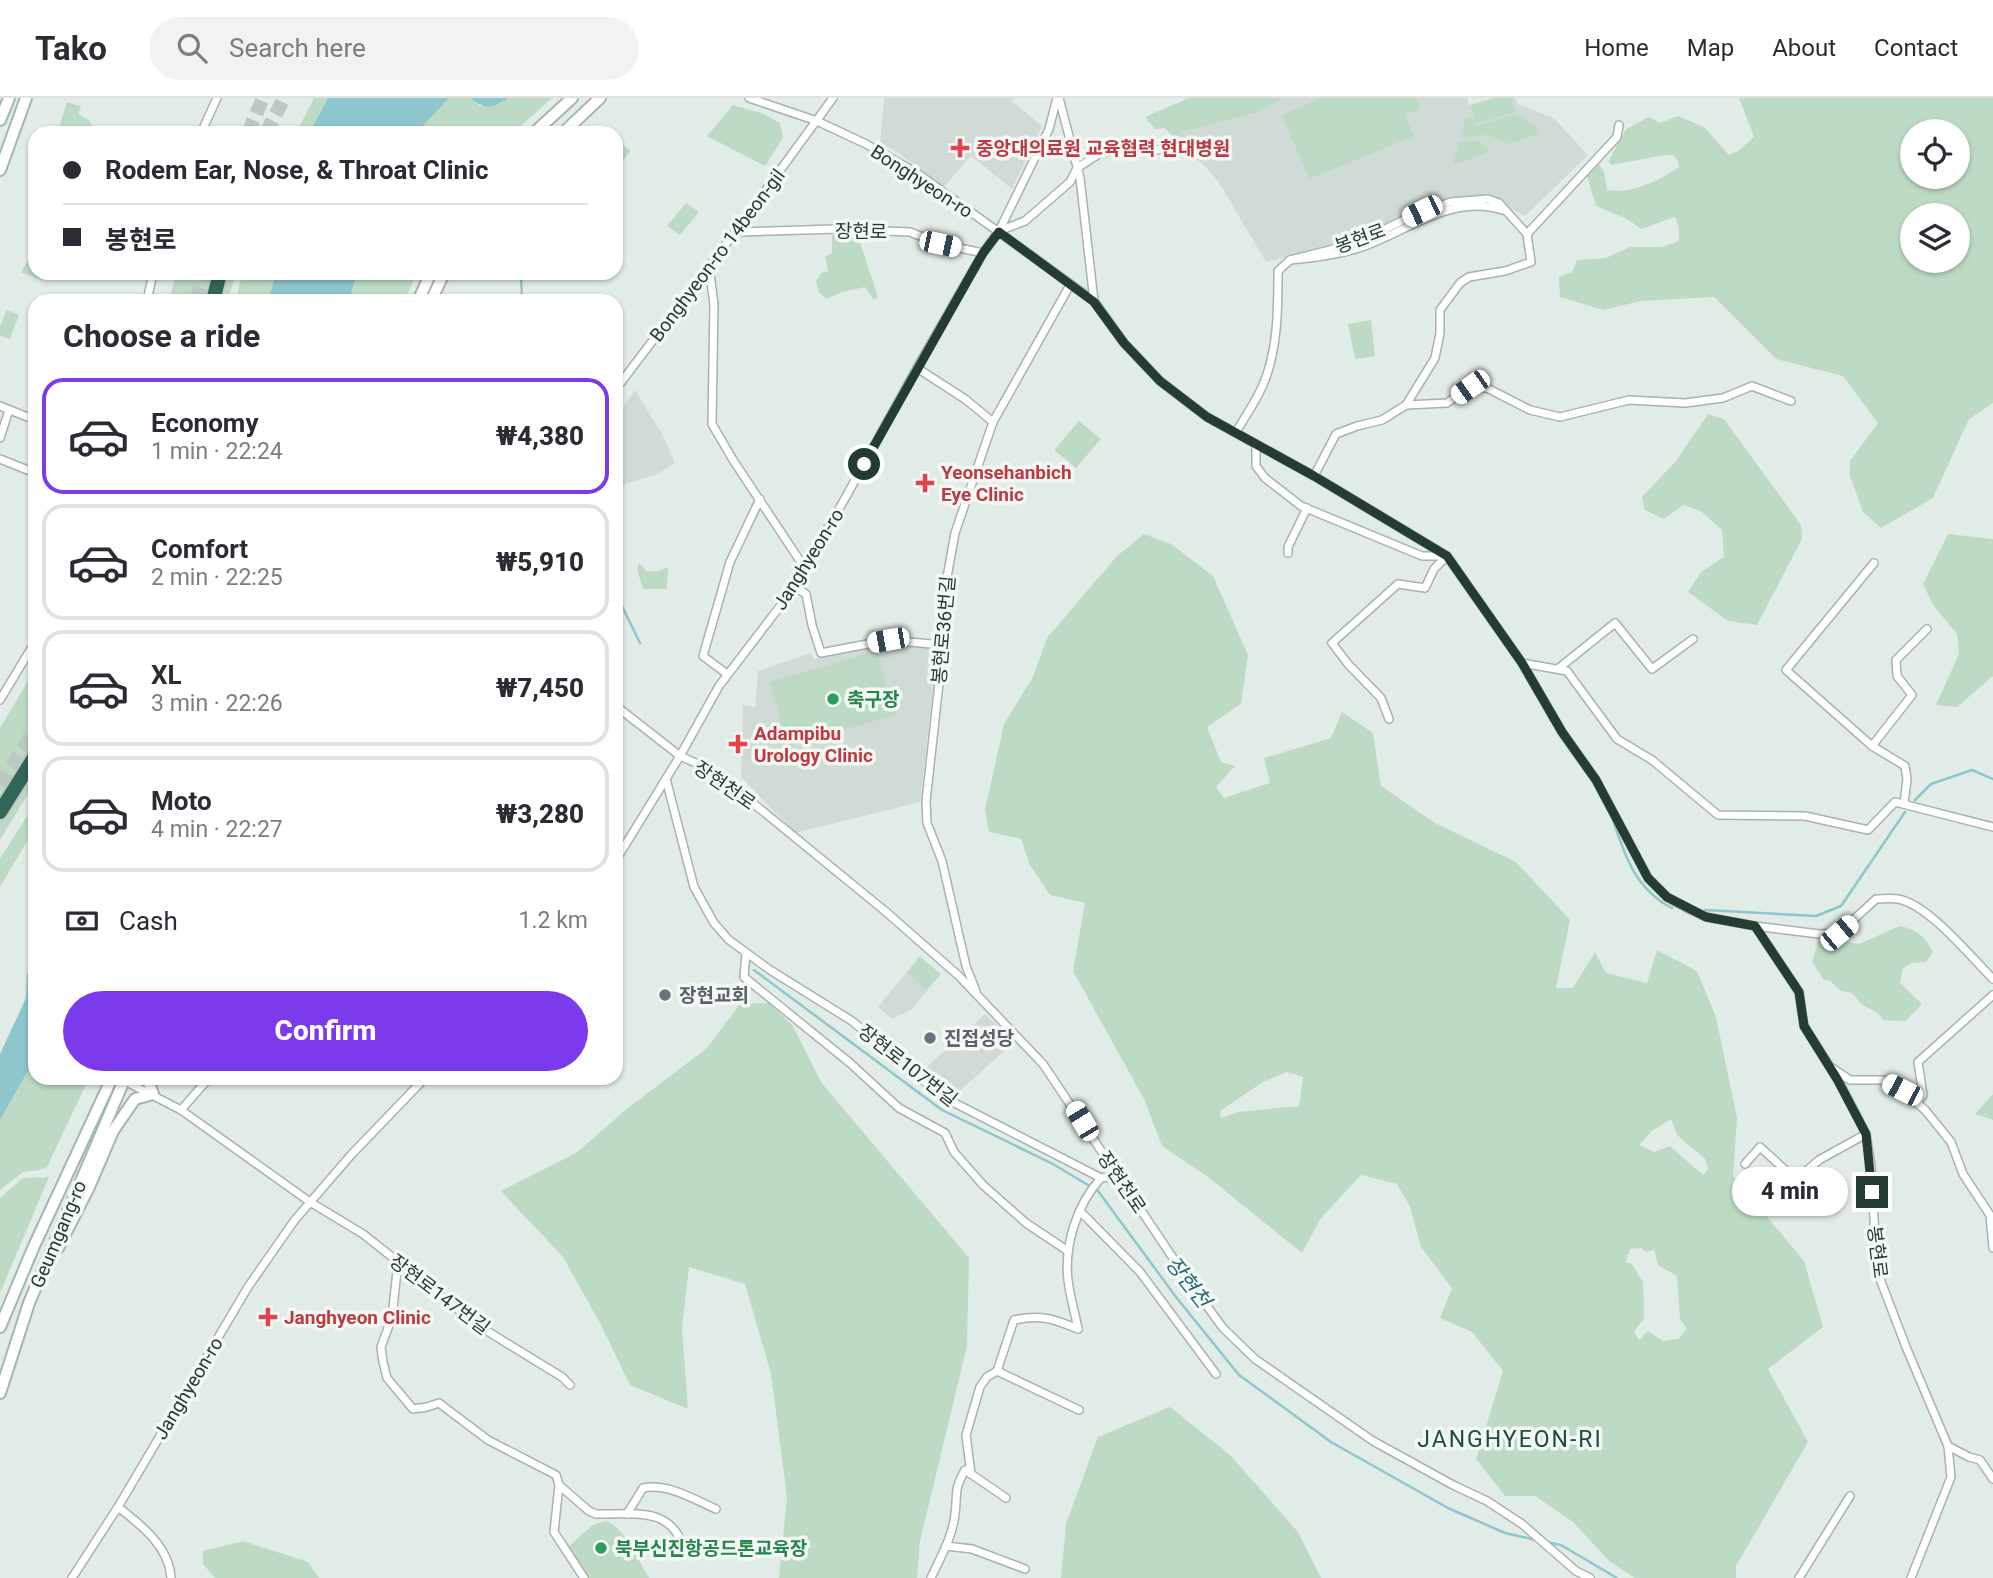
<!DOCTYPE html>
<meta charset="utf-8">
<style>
body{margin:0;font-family:Roboto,"Noto Sans KR",sans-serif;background:#f2f2f3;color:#2b2b33;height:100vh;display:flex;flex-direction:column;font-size:26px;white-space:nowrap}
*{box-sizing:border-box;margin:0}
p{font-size:23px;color:#7c7c81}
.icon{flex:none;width:38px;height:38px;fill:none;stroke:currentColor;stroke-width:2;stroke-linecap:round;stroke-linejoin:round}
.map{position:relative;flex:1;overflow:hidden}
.panel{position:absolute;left:28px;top:196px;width:595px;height:791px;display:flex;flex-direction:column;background:#fff;border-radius:21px;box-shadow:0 2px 5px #0004}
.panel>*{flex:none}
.banner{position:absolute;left:28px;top:28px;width:595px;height:154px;border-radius:21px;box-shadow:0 2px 5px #0004;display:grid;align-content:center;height:154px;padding:0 35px;background:#fff}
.tools{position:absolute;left:1900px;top:21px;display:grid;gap:14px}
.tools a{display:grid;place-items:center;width:70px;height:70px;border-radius:50%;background:#fff;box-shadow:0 2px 5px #0004;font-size:35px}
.end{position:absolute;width:32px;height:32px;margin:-16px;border:9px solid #243c34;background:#fff;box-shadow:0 0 0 4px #fff}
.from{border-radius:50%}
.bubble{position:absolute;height:49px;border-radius:24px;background:#fff;box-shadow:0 2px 5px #0004;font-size:23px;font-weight:800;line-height:49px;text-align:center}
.car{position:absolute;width:21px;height:42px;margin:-21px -10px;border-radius:9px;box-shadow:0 0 5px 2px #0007;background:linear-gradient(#fff 24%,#345 0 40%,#fff 0 76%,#345 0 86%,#fff 0)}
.banner b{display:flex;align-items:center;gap:24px;height:66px;font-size:26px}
.banner b+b{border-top:2px solid #e1e1e2}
.banner i{width:18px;height:18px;background:#2b2b33}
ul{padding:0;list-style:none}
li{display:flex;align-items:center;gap:21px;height:116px;margin:0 14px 10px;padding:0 21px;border:4px solid #e1e1e2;border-radius:21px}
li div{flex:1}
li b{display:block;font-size:26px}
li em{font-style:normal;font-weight:800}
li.active{border-color:#7c3aed}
li>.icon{width:63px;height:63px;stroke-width:1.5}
h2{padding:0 35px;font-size:32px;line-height:84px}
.pay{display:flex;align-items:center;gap:18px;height:77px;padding:0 35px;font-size:26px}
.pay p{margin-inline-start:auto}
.cta{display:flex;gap:14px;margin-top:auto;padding:14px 35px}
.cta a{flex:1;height:80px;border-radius:42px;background:#7c3aed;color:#fff;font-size:28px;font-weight:800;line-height:80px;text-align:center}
header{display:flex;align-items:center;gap:42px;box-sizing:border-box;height:98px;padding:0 35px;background:#fff;border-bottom:2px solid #e1e1e2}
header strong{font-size:33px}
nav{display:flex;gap:38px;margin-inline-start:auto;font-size:24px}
.search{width:490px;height:63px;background:#f2f2f3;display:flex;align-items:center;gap:18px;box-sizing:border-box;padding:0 24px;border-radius:38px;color:#7c7c81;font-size:26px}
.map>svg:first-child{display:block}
.built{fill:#d1dbd6}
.green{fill:#bddbc4;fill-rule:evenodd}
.water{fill:#8ec6cd}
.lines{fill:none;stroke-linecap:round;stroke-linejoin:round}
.stream{stroke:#8ec6cd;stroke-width:2.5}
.highway-tunnel{stroke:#bcc9c3;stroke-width:14;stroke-dasharray:14 7;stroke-linecap:butt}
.street-casing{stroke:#a5b4ae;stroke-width:10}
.secondary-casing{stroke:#a2b7ae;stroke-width:14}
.highway-casing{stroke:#c2c8c6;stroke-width:18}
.street{stroke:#fff;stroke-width:7}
.secondary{stroke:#fff;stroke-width:10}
.highway{stroke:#316659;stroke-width:14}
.route{stroke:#243c34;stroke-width:9}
.health-dot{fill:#e0444e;stroke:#f3f8f5;stroke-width:2.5}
.leisure-dot{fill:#2e9e5b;stroke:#f3f8f5;stroke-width:2.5}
.worship-dot{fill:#6b7280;stroke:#f3f8f5;stroke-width:2.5}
.labels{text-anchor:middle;stroke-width:7;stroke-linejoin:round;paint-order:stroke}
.health-label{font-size:19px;font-weight:bold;fill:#be3a42;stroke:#f3f8f5;text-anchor:start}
.street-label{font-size:19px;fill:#243c34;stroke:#f3f8f5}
.leisure-label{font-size:19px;font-weight:bold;fill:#27864d;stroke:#f3f8f5;text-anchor:start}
.worship-label{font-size:19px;font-weight:bold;fill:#5b616d;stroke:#f3f8f5;text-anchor:start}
.water-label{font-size:21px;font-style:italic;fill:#216974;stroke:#f3f8f5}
.quarter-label{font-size:23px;letter-spacing:2px;fill:#214c40;stroke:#f3f8f5}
</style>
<header>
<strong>Tako</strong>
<div class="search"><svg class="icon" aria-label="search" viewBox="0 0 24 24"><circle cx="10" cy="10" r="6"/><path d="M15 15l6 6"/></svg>Search here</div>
<nav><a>Home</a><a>Map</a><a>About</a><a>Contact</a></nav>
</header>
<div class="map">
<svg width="1993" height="1480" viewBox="0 0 1993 1480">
<rect width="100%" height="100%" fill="#e2ece7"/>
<!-- built -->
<g class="built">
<path d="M884,0H1013L1012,3L1042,28L1012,91L971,58L944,89L897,54L880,45Z"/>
<path d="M1283,0H1467L1469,7L1492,0H1515L1518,6L1554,20L1588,57L1525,118L1488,98L1442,101L1357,142L1266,164L1218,83L1201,64L1180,52L1176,42L1180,34L1259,14Z"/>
<path d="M635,292L662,336L675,365L657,376L616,389V319Z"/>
<path d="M889,544L929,547L937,555L920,704L795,735L741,679L743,607L755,609L758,573L811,555L814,561Z"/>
<path d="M920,858L941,876L911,912L892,921L878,909Z"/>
<path d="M985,916L1014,944L953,999L934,990L918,977Z"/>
</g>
<!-- green -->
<g class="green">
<path d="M314,0H328L309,35H296Z"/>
<path d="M449,0H470L480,8L498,7L509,0H552L513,35H422L419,32Z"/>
<path d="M1189,0H1283L1259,14L1181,34L1176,42L1165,30L1155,31L1145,19Z"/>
<path d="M1316,0H1417L1420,11L1405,16L1414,38L1309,81L1282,17L1316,2Z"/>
<path d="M1495,0H1511L1516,14L1476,26V28L1515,16L1537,30L1539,36L1508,46L1489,37L1462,39L1465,21L1472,19L1475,23L1470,8Z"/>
<path d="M1739,0H1993V305L1969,321L1933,400L1881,430L1863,414L1850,378V363L1878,325L1843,278L1776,261L1714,199L1641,203L1603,212L1560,199L1559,179L1572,174L1577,162L1606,160L1630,149H1662L1679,143V130L1675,119L1641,131L1629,122L1596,108L1587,78L1599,66L1604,74L1607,92C1633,96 1658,83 1679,69L1678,63L1673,57H1664L1612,67L1608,64L1626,31L1649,19L1660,25L1678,18L1704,29L1729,57L1738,53L1754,39ZM1958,33V79H1913V33ZM1913,117H1958V163H1913Z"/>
<path d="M67,4L81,8L78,16L89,22L95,35H77L59,29Z"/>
<path d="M733,7L764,16L780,25L783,40L765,68L707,38Z"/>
<path d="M616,42L631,53L616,70Z"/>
<path d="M1479,43L1489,50L1487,55L1453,67L1458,44Z"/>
<path d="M686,105L699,114L680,137L667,128Z"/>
<path d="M832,137L858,138L878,199L874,202L865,189L842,194L826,201L818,193L816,183L821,175L828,173L825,159L832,155Z"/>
<path d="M28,161L35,163V175H48L44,182L21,175Z"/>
<path d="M176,175H236L228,203H169Z"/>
<path d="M242,175H276L268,203H236Z"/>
<path d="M358,175H417L404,203H348Z"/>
<path d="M7,212L19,217L10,241L0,238V228Z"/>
<path d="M1371,222L1375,258L1355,261L1348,226Z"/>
<path d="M1708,316L1724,321L1801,427L1802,441L1757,527L1728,523L1688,494L1701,474L1724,459L1722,432L1702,414L1684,407L1663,421L1645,412L1642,399L1676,363Z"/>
<path d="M1079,323L1101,341L1076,370L1054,352Z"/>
<path d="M1144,436L1171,446L1213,478L1248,557L1241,606L1207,629L1221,664L1235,668L1216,689L1224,700L1270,685L1264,660L1331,640L1342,614L1373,635L1381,688L1435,725L1516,764L1570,822L1556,890H1573L1595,854L1606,875L1647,885L1657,852L1697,873L1716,919L1737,1020L1733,1078L1804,1163L1823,1229L1768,1271L1808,1344L1736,1468V1480H1635L1609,1463L1573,1424L1535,1398H1505L1476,1361L1503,1273L1472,1234L1440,1220L1452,1190L1421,1149L1410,1109L1397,1086L1361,1077L1321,1120L1302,1155L1208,1079L1162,1048L1144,1001L1073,873L1085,805L1050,797L1030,767L1021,741L989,734L985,712L1004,626L1033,579L1047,540L1117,458ZM1287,974L1303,979L1299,1008L1238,1014L1221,1020L1220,1013L1263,984ZM1671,1021L1677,1037L1705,1061L1708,1071L1703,1077L1670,1048L1654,1054L1639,1047L1652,1033ZM1641,1150L1646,1154L1654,1152L1658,1167L1677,1178L1680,1221L1687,1231L1678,1241L1663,1243L1648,1233L1639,1242L1634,1234L1644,1220L1643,1184L1632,1166L1626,1164L1630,1151Z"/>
<path d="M1948,436L1993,441V578L1957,609L1936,607L1959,556L1957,536L1933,507L1923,486Z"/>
<path d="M639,465L647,474L659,473L668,469L667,491H643L637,471Z"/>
<path d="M877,553L895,617L788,648L769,584Z"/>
<path d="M35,571V685L0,742V630Z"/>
<path d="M35,705V730L0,789V761Z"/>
<path d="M1900,828C1917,832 1925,838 1933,854L1926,864L1912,865L1903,870L1900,885L1922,906L1905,923L1883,922L1879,916L1861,906L1852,895L1841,893L1829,882H1824L1812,864L1819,840L1859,846Z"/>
<path d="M920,859L940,876L926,892L907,874Z"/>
<path d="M769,905L793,928L821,984L969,1160L967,1248L920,1443L917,1480H779L787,1399L771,1276L745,1186L689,1169L682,1230L688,1311L630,1287L600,1225L563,1159L501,1093L576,1055L628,1010L707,950L740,906Z"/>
<path d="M35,961V980H89L47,1069L40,1072L23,1074L0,1092V1022Z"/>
<path d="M1993,996V1022L1975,1016Z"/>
<path d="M49,1079L0,1195V1100L23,1080Z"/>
<path d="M1170,1309L1230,1357L1298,1434L1321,1480H1061L1066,1426L1098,1339Z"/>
<path d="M606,1423C628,1433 638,1461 649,1480H588L569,1448L593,1427Z"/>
<path d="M243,1443L308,1464L319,1480H215L203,1466V1453Z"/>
</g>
<!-- water -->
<g class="water">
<path d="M328,0H449L419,32L422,35H309Z"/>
<path d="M470,0H509C492,10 487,13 470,0Z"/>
<path d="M276,175H358L348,203H268Z"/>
<path d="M35,864V961L0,1022V956L26,900L27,876Z"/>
</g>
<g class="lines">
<!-- stream -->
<g class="stream">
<path d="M521,175L522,203"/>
<path d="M616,496L640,545"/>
<path d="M1915,702L1931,686L1972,672L1993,681"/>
<path d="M1612,719C1624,756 1635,791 1672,810"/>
<path d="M1705,812L1816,818L1841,808L1905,714"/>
<path d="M754,872L942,1012L1053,1066L1098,1093L1176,1199L1239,1277L1331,1344L1448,1410L1505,1435L1536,1442"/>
<path d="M1546,1444L1561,1447L1617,1480"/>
</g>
<!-- highway-tunnel -->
<g class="highway-tunnel">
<path d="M248,35L263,0"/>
<path d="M266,35L284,0"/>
<path d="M196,203L204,175"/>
<path d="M0,687L35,631"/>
</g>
<!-- street casing -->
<g class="street-casing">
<g id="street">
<path d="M749,0L817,23L866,46L917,75L1094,203L1124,245L1160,283L1207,319L1314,378L1447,458L1522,565L1562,634L1596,682L1648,780L1667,799L1689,811L1706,819L1755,828L1799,894L1804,928L1837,980L1866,1036L1871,1068L1877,1173L1906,1249L1948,1348L1969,1359L1980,1362L1993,1381"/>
<path d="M1059,0L1080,80L1094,203"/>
<path d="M201,35L217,0"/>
<path d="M999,133L1025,123L1070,84L1077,70L1102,54L1156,52L1172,49"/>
<path d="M735,134L836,131L910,134L940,146L983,155"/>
<path d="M1527,136L1617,39L1619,27"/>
<path d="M709,169L714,206L712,326L733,362L804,469"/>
<path d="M147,203L153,175"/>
<path d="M917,270L965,301L993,324"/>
<path d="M616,291L735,134L833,0"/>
<path d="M1406,307L1447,305L1470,289L1487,290L1530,312L1560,319L1629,302L1685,305L1723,300L1752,288L1791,303"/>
<path d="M0,308L35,322"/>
<path d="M1236,334C1245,319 1256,303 1263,287C1278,252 1278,210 1278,173L1290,162"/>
<path d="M0,340L9,312"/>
<path d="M1256,346V368L1265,380L1301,408L1422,458H1446"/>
<path d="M0,361L35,375"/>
<path d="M1314,378L1336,336L1357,328L1382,322L1406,307L1435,260L1440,235V212L1460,185L1469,179L1505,173L1531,164L1527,136L1499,105L1488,101L1451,104L1422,113L1357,145L1290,162C1313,160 1337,157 1359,150C1408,134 1451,94 1506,113"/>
<path d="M1288,455V449L1307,410"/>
<path d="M793,488L806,496L812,527L821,555L888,542L942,547"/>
<path d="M1522,565L1567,573L1617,641L1652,662L1718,717L1805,718L1868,732L1895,704L1993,729"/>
<path d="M1559,570L1615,525L1652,571L1693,541"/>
<path d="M727,576L703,558L730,464L760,401"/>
<path d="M0,602L35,544"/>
<path d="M616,608L680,658L707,670L732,688L885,813L959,878L1043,966L1185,1178L1223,1230L1255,1261L1373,1343L1453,1387L1487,1403L1522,1426L1576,1473L1590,1480"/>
<path d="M1389,621L1381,600L1348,566L1332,545L1398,486L1425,490L1434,471L1447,458"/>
<path d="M1872,648L1786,572L1874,465"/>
<path d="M666,681L694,789L714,825L729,842L770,872L852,923L943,999L1101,1080L1117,1078"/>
<path d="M1904,706L1907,681L1905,668L1872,648L1912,597L1897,578L1896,562L1927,531"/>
<path d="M616,762L680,658L719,588L784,503L843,404L917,270L983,155L999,133L1049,31L1057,0"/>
<path d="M1755,828L1819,836L1839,835L1876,801C1883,801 1891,800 1898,801C1928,806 1971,859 1993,881"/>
<path d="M746,855L744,879L850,965L899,1010L945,1035L954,1054L983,1087L1026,1125L1068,1153"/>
<path d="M976,893L966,868L942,763L927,725L926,703L941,567L942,507L955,435L993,324L1070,187"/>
<path d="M1832,970L1850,982H1883L1902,992L1925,1012L1951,1044L1963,1076L1990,1117L1993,1150"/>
<path d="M119,980L181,1012L310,1104L363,1136L479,1228L562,1279L570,1287"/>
<path d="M1917,1005L1923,997L1918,964L1993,897"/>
<path d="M181,1012L209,980"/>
<path d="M1745,1066L1760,1049L1796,1082L1819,1062L1866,1036"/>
<path d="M1080,1113L1140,1174L1216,1276"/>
<path d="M398,1164L392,1219L381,1249L383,1264L387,1280L413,1311L427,1309L439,1305L488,1342L556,1377L559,1387L554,1434L584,1480"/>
<path d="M1078,1231C1075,1215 1070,1199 1068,1182C1064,1147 1077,1106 1101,1080"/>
<path d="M997,1273L1079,1312"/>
<path d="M971,1376L1006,1400"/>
<path d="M559,1387L589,1413L596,1416C633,1417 671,1407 684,1451"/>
<path d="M118,1409C141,1427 169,1448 171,1480"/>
<path d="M627,1416L643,1390C668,1385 693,1401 716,1411"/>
<path d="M946,1448L972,1451L1025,1471"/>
<path d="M72,1480L118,1409L248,1189L294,1123L351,1057L425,980"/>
<path d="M931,1480C940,1460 953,1438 955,1416C958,1394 953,1394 965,1372L971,1376L966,1337L980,1289L987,1279L997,1273L1014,1222C1041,1216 1054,1221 1078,1231"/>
<path d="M1799,1480L1850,1398"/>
<path d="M1911,1480L1951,1379L1948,1348"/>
</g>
</g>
<!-- secondary casing -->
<g class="secondary-casing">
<g id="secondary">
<path d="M0,22L9,0"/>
<path d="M534,35L572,0"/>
<path d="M563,35L600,0"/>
<path d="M0,72L26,0"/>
<path d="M418,203L431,175"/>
<path d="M431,203L444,175"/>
<path d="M58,1150L89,1089L113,1033L135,1001L153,996L147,980"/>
<path d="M0,1229L34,1148L112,980"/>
<path d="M0,1295L29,1205L125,980"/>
</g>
</g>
<!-- highway casing -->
<g class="highway-casing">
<g id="highway">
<path d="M213,203L220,175"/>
<path d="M0,714L35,658"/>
</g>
</g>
<!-- street -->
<use href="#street" class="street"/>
<!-- secondary -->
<use href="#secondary" class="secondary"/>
<!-- highway -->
<use href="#highway" class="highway"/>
</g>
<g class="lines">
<!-- route -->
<path class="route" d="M864,366L983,155L999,134L1094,204L1124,245L1160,283L1207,319L1314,378L1447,458L1522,565L1562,634L1596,682L1648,780L1667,799L1706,819L1755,828L1799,894L1804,928L1837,981L1866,1036L1872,1094"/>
</g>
<!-- markers -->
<g class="health-dot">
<path d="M956.5 39.5h7v7h7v7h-7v7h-7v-7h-7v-7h7z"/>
<path d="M921.5 374.5h7v7h7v7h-7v7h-7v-7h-7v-7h7z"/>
<path d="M734.5 635.5h7v7h7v7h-7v7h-7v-7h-7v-7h7z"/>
<path d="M264.5 1208.5h7v7h7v7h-7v7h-7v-7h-7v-7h7z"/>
</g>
<g class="leisure-dot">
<circle cx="833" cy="601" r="7"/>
<circle cx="601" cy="1450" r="7"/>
</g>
<g class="worship-dot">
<circle cx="665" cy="897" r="7"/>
<circle cx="930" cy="940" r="7"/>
</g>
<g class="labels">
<!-- health labels -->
<g class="health-label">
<text x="976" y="57">중앙대의료원 교육협력 현대병원</text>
<text x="941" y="381">Yeonsehanbich<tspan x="941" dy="22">Eye Clinic</tspan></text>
<text x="754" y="642">Adampibu<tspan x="754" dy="22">Urology Clinic</tspan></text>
<text x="284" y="1226">Janghyeon Clinic</text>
</g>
<!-- street labels -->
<g class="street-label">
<text transform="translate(922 83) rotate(33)" y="7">Bonghyeon-ro</text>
<text transform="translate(861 133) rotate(1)" y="7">장현로</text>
<text transform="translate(1360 140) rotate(-20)" y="7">봉현로</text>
<text transform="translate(717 157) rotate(-53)" y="7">Bonghyeon-ro 14beon-gil</text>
<text transform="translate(808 461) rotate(-58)" y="7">Janghyeon-ro</text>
<text transform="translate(943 532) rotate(-85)" y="7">봉현로36번길</text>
<text transform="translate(725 687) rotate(35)" y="7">장현천로</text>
<text transform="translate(908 967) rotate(38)" y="7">장현로107번길</text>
<text transform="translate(1122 1084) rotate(56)" y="7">장현천로</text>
<text transform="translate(58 1136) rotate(-67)" y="7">Geumgang-ro</text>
<text transform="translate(1878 1154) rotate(83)" y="7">봉현로</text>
<text transform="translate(440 1196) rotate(37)" y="7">장현로147번길</text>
<text transform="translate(188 1290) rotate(-59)" y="7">Janghyeon-ro</text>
</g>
<!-- leisure labels -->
<g class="leisure-label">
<text x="847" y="608">축구장</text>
<text x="615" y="1457">북부신진항공드론교육장</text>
</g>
<!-- worship labels -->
<g class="worship-label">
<text x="679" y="904">장현교회</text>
<text x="944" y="947">진접성당</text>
</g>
<!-- water labels -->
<g class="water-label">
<text transform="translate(1188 1184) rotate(52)" y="7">장현천</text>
</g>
<!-- quarter labels -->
<g class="quarter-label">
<text x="1510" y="1349">JANGHYEON-RI</text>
</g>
</g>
</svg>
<div class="tools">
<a><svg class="icon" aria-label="locate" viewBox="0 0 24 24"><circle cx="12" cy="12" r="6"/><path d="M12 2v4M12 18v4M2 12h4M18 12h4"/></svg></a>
<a><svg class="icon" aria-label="layers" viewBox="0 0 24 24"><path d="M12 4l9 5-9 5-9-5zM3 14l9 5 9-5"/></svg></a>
</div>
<i class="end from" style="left:864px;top:366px"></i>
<i class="end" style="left:1872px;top:1094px"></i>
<div class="bubble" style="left:1732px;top:1069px;width:116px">4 min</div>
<i class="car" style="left:1422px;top:113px;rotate:244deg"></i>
<i class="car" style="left:940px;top:146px;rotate:102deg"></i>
<i class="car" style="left:1470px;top:289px;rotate:235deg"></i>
<i class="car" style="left:888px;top:542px;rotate:260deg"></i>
<i class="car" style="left:1839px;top:835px;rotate:50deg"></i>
<i class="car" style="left:1902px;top:992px;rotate:297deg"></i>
<i class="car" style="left:1082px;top:1023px;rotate:329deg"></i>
<div class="banner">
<b><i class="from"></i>Rodem Ear, Nose, &amp; Throat Clinic</b>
<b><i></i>봉현로</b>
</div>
<section class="panel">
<h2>Choose a ride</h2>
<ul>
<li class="active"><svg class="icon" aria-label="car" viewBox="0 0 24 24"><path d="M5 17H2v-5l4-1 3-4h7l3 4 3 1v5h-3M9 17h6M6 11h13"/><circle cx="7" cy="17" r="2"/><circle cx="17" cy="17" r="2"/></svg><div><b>Economy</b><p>1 min · 22:24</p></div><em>₩4,380</em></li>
<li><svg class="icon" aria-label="car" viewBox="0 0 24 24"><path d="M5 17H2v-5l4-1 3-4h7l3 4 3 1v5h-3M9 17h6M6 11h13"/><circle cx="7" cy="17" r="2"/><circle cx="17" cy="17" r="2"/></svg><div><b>Comfort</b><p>2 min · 22:25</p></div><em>₩5,910</em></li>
<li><svg class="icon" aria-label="car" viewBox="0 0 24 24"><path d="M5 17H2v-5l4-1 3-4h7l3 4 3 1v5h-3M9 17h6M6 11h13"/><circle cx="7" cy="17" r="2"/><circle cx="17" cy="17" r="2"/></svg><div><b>XL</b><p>3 min · 22:26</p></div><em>₩7,450</em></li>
<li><svg class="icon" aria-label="car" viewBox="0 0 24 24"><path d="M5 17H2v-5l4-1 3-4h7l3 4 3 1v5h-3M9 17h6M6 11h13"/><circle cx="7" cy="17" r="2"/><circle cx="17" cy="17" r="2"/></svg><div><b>Moto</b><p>4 min · 22:27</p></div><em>₩3,280</em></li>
</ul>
<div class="pay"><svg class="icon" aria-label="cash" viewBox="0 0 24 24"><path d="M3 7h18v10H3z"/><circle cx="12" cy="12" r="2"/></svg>Cash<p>1.2 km</p></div>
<div class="cta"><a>Confirm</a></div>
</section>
</div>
